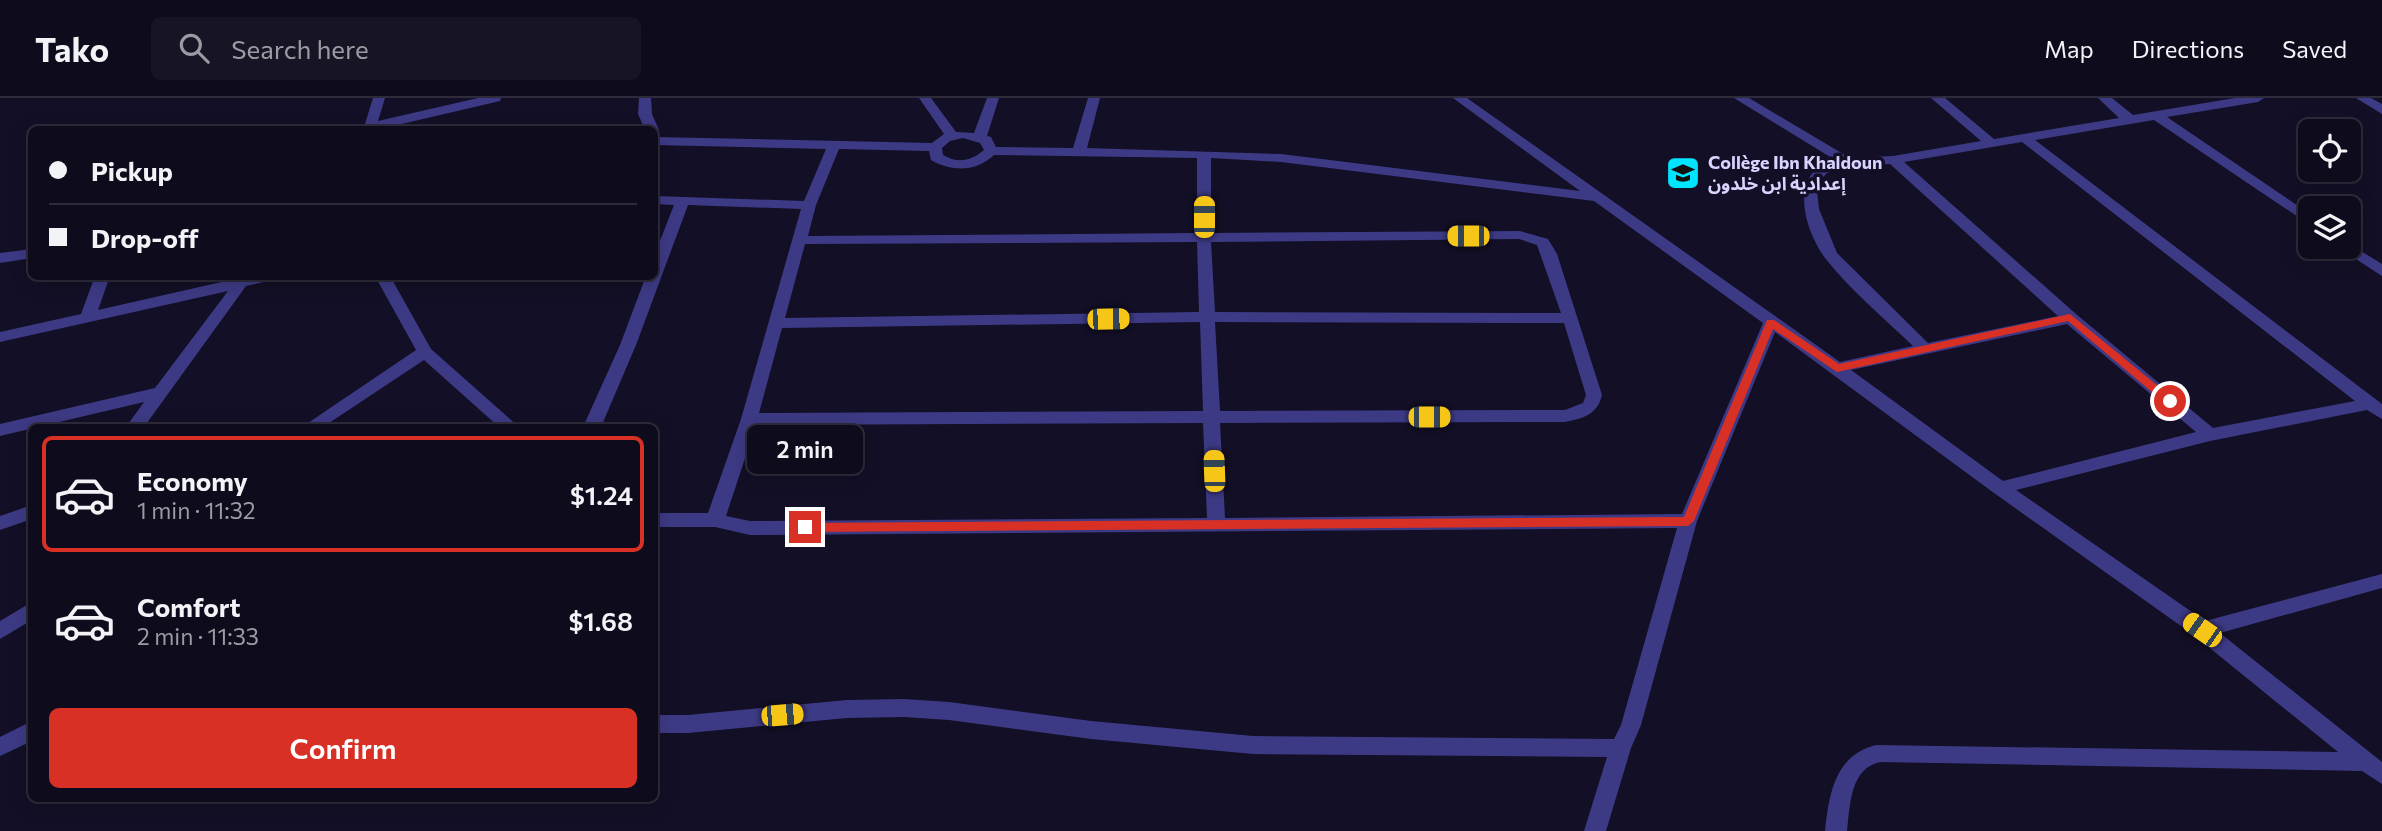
<!DOCTYPE html>
<meta charset="utf-8">
<style>
body{margin:0;font-family:Commissioner,"Noto Sans Arabic",sans-serif;background:#171425;color:#f1f3f6;height:100vh;display:flex;flex-direction:column;font-size:26px;white-space:nowrap}
*{box-sizing:border-box;margin:0}
p{font-size:23px;color:#9b9ba3}
.icon{flex:none;width:38px;height:38px;fill:none;stroke:currentColor;stroke-width:2;stroke-linecap:round;stroke-linejoin:round}
.map{position:relative;flex:1;overflow:hidden}
.panel{position:absolute;left:28px;top:326px;width:630px;height:378px;display:flex;flex-direction:column;background:#0e0b1c;border-radius:10px;box-shadow:0 4px 18px #0003,0 0 0 2px #2e2b3b}
.panel>*{flex:none}
.banner{position:absolute;left:28px;top:28px;width:630px;height:154px;border-radius:10px;box-shadow:0 4px 18px #0003,0 0 0 2px #2e2b3b;display:grid;align-content:center;height:154px;padding:0 21px;background:#0e0b1c}
.fabs{position:absolute;left:2298px;top:21px;display:grid;gap:14px}
.fabs a{display:grid;place-items:center;width:63px;height:63px;border-radius:10px;background:#0e0b1c;box-shadow:0 4px 18px #0003,0 0 0 2px #2e2b3b;font-size:35px}
.end{position:absolute;width:32px;height:32px;margin:-16px;border:9px solid #d93025;background:#fff;box-shadow:0 0 0 4px #fff}
.from{border-radius:50%}
.bubble{position:absolute;height:49px;border-radius:10px;background:#0e0b1c;box-shadow:0 4px 18px #0003,0 0 0 2px #2e2b3b;font-size:23px;font-weight:600;line-height:49px;text-align:center}
.car{position:absolute;width:21px;height:42px;margin:-21px -10px;border-radius:9px;box-shadow:0 0 5px 2px #0007;background:linear-gradient(#f5c518 24%,#345 0 40%,#f5c518 0 76%,#345 0 86%,#f5c518 0)}
.banner b{display:flex;align-items:center;gap:24px;height:66px;font-size:26px}
.banner b+b{border-top:2px solid #2e2b3b}
.banner i{width:18px;height:18px;background:#f1f3f6}
ul{padding:12px 0 0;list-style:none}
li{display:flex;align-items:center;gap:21px;height:116px;margin:0 14px 10px;padding:0 7px;border:4px solid transparent;border-radius:10px}
li div{flex:1}
li b{display:block;font-size:26px}
li em{font-style:normal;font-weight:600}
li.selected{border-color:#d93025}
li>.icon{width:63px;height:63px;stroke-width:1.5}
.cta{display:flex;gap:14px;margin-top:auto;padding:14px 21px}
.cta a{flex:1;height:80px;border-radius:10px;background:#d93025;color:#fff;font-size:28px;font-weight:600;line-height:80px;text-align:center}
header{display:flex;align-items:center;gap:42px;box-sizing:border-box;height:98px;padding:0 35px;background:#0e0b1c;border-bottom:2px solid #2e2b3b}
header strong{font-size:33px}
nav{display:flex;gap:38px;margin-inline-start:auto;font-size:24px}
.search{width:490px;height:63px;background:#171425;display:flex;align-items:center;gap:18px;box-sizing:border-box;padding:0 24px;border-radius:10px;color:#9b9ba3;font-size:26px}
.map>svg:first-child{display:block}
.lines{fill:none;stroke-linecap:round;stroke-linejoin:round}
.minor{fill:#3d3a85;fill-rule:evenodd}
.route{fill:#d93025}
.labels{text-anchor:middle;stroke-width:7;stroke-linejoin:round;paint-order:stroke}
.far-poi-label{font-size:18px;font-weight:bold;fill:#d9d4ff;stroke:#130f26;text-anchor:start}
</style>
<header>
<strong>Tako</strong>
<div class="search"><svg class="icon" aria-label="search" viewBox="0 0 24 24"><circle cx="10" cy="10" r="6"/><path d="M15 15l6 6"/></svg>Search here</div>
<nav><a>Map</a><a>Directions</a><a>Saved</a></nav>
</header>
<div class="map">
<svg width="2382" height="733" viewBox="0 0 2382 733">
<rect width="100%" height="100%" fill="#130f26"/>
<g class="lines">
<!-- minor -->
<g class="minor">
<path d="M373,0H385L378,23L478,0H501L500,3L376,32H363Z"/>
<path d="M639,0H651L652,16L659,32L657,35H654V32H645L638,16Z"/>
<path d="M919,0H931L956,34L974,35L987,0H999L987,38L991,39L996,49L1073,50L1088,0H1100L1087,50L1281,56L1580,93L1453,0H1467L1840,264L1913,248C1884,220 1850,192 1825,160C1803,130 1788,73 1835,62L1734,0H1749L1850,60L1893,58L1981,43L1931,0H1945L1994,41L2119,20L2098,0H2112L2133,17L2235,0H2264L2258,4L2167,19L2310,116V127L2154,22L2035,42L2382,306V321L2367,312L2210,343L2016,392L2205,523L2382,476V490L2220,535L2382,664V686L2362,673L1881,664C1850,669 1850,708 1847,733H1825C1829,696 1835,657 1876,647L2338,654L2195,538L1994,395L1775,234L1697,423L1641,627L1631,650L1606,733H1584L1607,659L1253,656L1091,641L949,622L904,619L847,620L688,635H654V617H688L847,602L904,601L949,604L1091,623L1253,638L1614,641L1621,627L1677,430L750,437L715,429H654V415H708L741,321L801,111L688,107L636,247L601,329H583L620,247L646,178H654V158L674,107L654,106V98L804,103L826,51L654,47V39L932,45L944,36ZM963,40L980,45L984,52C971,63 958,66 943,57L942,50L950,43ZM2022,44L2355,303L2213,330L2076,216L1904,64ZM839,51L929,53L931,62C952,74 976,74 994,57L1197,60V135L808,138L816,107ZM1211,60L1281,64L1594,103L1763,225L1682,416L1225,420L1220,325L1565,324C1584,320 1597,317 1602,297L1557,156L1548,141L1520,133L1211,135ZM1890,66L2058,218L1928,245L1837,155L1819,111L1817,93L1820,82L1827,75L1847,68ZM1519,141L1537,147L1561,215L1215,214L1211,144ZM1197,144L1199,214L785,220L805,146ZM1200,224L1203,313L759,315L782,230ZM1215,224L1564,225L1586,297L1583,305L1565,312L1220,313ZM2067,226L2196,334L2003,383L1851,272ZM1203,325L1207,420L750,423L726,418L756,327Z"/>
<path d="M2356,0H2371L2382,6V16Z"/>
<path d="M2348,145L2382,166V178L2342,152L2340,149H2348Z"/>
<path d="M32,151V160L0,165V155Z"/>
<path d="M95,178H110L98,212L248,178H278L276,181L246,188L144,329H126L144,304L0,338V326L155,290L228,193L0,244V234L81,216Z"/>
<path d="M375,178H390L431,251L519,329H499L424,262L323,329H302L416,252Z"/>
<path d="M32,407V421L0,432V418Z"/>
<path d="M32,504V522L0,541V523Z"/>
<path d="M32,623V643L0,658V639Z"/>
</g>
</g>
<!-- route -->
<path class="route" d="M2070,216L2174,301V306H2166L2068,223L1837,274L1773,231L1694,423L1688,428L805,434L799,429L805,425L1684,419L1767,222H1774L1839,266Z"/>
<!-- icons -->
<defs>
<g id="school-square" transform="scale(1.75)"><rect x="-9" y="-9" width="18" height="18" rx="4" fill="#00e5ff" stroke="#130f26"/><path d="M0-5L7-2L0 1L-7-2ZM-4 1L0 2.5L4 1V4Q0 6-4 4Z" fill="#111"/></g>
</defs>
<g fill-rule="evenodd">
<use href="#school-square" x="1683" y="75"/>
</g>
<g class="labels">
<!-- far-poi labels -->
<g class="far-poi-label">
<text x="1708" y="71">Collège Ibn Khaldoun<tspan x="1708" dy="21">إعدادية ابن خلدون</tspan></text>
</g>
</g>
</svg>
<div class="fabs">
<a><svg class="icon" aria-label="locate" viewBox="0 0 24 24"><circle cx="12" cy="12" r="6"/><path d="M12 2v4M12 18v4M2 12h4M18 12h4"/></svg></a>
<a><svg class="icon" aria-label="layers" viewBox="0 0 24 24"><path d="M12 4l9 5-9 5-9-5zM3 14l9 5 9-5"/></svg></a>
</div>
<i class="end from" style="left:2170px;top:303px"></i>
<i class="end" style="left:805px;top:429px"></i>
<div class="bubble" style="left:747px;top:327px;width:116px">2 min</div>
<i class="car" style="left:1204px;top:119px;rotate:0deg"></i>
<i class="car" style="left:1468px;top:138px;rotate:270deg"></i>
<i class="car" style="left:1108px;top:221px;rotate:89deg"></i>
<i class="car" style="left:1429px;top:319px;rotate:90deg"></i>
<i class="car" style="left:1214px;top:373px;rotate:358deg"></i>
<i class="car" style="left:2202px;top:532px;rotate:305deg"></i>
<i class="car" style="left:782px;top:617px;rotate:85deg"></i>
<div class="banner">
<b><i class="from"></i>Pickup</b>
<b><i></i>Drop-off</b>
</div>
<section class="panel">
<ul>
<li class="selected"><svg class="icon" aria-label="car" viewBox="0 0 24 24"><path d="M5 17H2v-5l4-1 3-4h7l3 4 3 1v5h-3M9 17h6M6 11h13"/><circle cx="7" cy="17" r="2"/><circle cx="17" cy="17" r="2"/></svg><div><b>Economy</b><p>1 min · 11:32</p></div><em>$1.24</em></li>
<li><svg class="icon" aria-label="car" viewBox="0 0 24 24"><path d="M5 17H2v-5l4-1 3-4h7l3 4 3 1v5h-3M9 17h6M6 11h13"/><circle cx="7" cy="17" r="2"/><circle cx="17" cy="17" r="2"/></svg><div><b>Comfort</b><p>2 min · 11:33</p></div><em>$1.68</em></li>
</ul>
<div class="cta"><a>Confirm</a></div>
</section>
</div>
